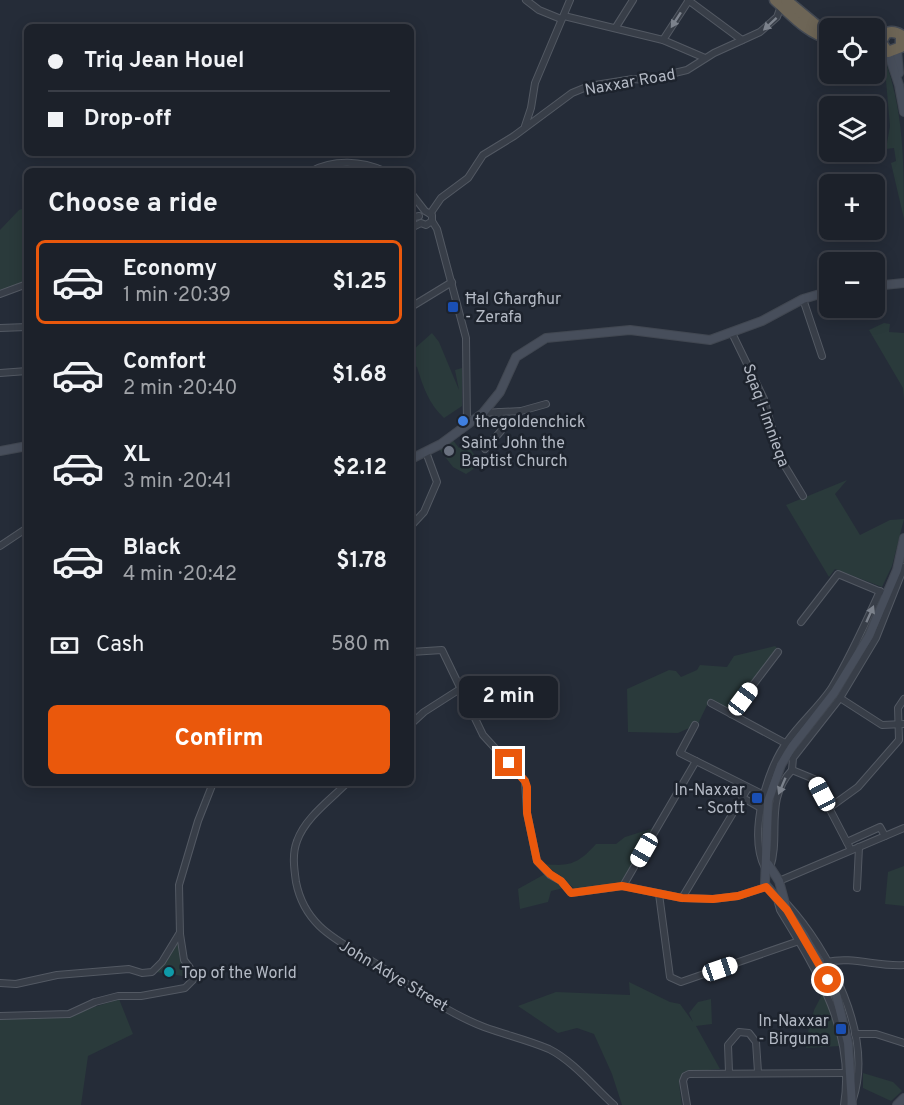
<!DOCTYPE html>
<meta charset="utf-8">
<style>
body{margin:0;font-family:Overpass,sans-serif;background:#252932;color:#f1f3f6;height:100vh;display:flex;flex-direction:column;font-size:22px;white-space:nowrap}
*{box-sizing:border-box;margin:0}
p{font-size:20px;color:#a0a3a8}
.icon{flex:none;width:33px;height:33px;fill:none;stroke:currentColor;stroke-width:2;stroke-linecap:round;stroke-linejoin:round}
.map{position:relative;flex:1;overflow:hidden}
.side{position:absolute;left:24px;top:168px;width:390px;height:618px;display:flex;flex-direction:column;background:#1c212a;border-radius:9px;box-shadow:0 3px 15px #0003,0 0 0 2px #3a3e47}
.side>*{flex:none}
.top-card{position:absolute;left:24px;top:24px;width:390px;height:132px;border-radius:9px;box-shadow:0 3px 15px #0003,0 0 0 2px #3a3e47;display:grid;align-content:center;height:132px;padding:0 24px;background:#1c212a}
.buttons{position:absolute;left:819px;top:18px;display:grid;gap:12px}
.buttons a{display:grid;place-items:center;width:66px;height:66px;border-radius:9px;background:#1c212a;box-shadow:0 3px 15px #0003,0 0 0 2px #3a3e47;font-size:30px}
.end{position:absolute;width:27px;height:27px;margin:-14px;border:8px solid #ea580c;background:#fff;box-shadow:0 0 0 3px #fff}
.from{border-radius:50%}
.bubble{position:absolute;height:42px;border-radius:9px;background:#1c212a;box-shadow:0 3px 15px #0003,0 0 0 2px #3a3e47;font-size:20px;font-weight:700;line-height:42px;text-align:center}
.car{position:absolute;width:18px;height:36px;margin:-18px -9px;border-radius:8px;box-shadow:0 0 4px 2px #0007;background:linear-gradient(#fff 24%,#345 0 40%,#fff 0 76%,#345 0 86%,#fff 0)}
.top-card b{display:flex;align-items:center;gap:21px;height:57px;font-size:22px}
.top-card b+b{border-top:2px solid #3a3e47}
.top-card i{width:15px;height:15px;background:#f1f3f6}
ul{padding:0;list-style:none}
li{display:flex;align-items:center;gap:18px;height:84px;margin:0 12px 9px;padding:0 12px;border:3px solid transparent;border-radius:9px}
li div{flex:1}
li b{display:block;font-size:22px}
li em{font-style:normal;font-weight:700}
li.current{border-color:#ea580c}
li>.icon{width:54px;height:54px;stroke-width:1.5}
h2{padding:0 24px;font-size:27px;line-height:72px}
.pay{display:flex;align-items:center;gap:15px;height:66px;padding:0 24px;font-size:22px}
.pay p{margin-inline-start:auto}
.primary-button{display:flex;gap:12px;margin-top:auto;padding:12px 24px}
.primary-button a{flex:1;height:69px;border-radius:9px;background:#ea580c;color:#fff;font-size:24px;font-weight:700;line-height:69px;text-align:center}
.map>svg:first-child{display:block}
.green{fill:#2a3a3b}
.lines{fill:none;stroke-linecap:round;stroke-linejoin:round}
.street-casing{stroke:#535963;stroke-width:8}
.secondary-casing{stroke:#414751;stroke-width:10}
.highway-casing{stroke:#434953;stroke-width:13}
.street{stroke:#383e48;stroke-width:6}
.secondary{stroke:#474e5b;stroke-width:8}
.highway{stroke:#6d6556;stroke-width:10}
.oneway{fill:#7c828c}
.route{stroke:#ea580c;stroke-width:8}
.transit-dot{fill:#1a4fb4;stroke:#1d232d;stroke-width:2}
.shop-dot{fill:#3f7fe0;stroke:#1d232d;stroke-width:2}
.worship-dot{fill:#6b7280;stroke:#1d232d;stroke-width:2}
.culture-dot{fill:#0f9aa8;stroke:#1d232d;stroke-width:2}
.labels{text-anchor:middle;stroke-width:5;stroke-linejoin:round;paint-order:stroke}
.street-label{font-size:16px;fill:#b3b9c4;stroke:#1d232d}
.poi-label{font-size:16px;fill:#b3b9c4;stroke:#1d232d;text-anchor:start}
</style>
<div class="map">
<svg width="904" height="1105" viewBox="0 0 904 1105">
<rect width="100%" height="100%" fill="#252c38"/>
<!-- green -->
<g class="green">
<path d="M884,58C904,109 904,165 904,219L891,163L896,161L894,148L886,149L890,126Z"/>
<path d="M27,207V280L0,292V230L19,210Z"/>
<path d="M884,323L890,324L889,332L904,333V400L903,388L869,330Z"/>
<path d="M432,333L439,342L459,390L455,370L462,368V406L444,418C429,404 423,387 417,367L411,363L413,350Z"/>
<path d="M452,439L459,448L466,443L481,464L466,474L453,467L439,449Z"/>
<path d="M847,480L835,494L860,535L890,520L904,519L892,566L882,587L835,569L829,577L786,505Z"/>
<path d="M775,646L777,648L732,707L727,708L708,703L698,724L678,733L628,732L627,689L669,670L676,671L681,677L697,670L700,665L727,667L734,656Z"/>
<path d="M654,828L621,882L575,889L545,864C570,867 579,863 596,844H616L625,837Z"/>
<path d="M904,866V906L885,904L888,872Z"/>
<path d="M545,874L556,878L564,888L551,891L548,902L520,909L518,889Z"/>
<path d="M179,941L181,958L189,977L156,972L165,964Z"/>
<path d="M629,982L670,1002L680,1004L693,1022L689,1013L698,1002L711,999L712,1024L696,1026L720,1069L684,1072C676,1081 681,1094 682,1105H622L612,1074L594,1034L577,1028L558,1033L518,1006L556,992L630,995Z"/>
<path d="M824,991L840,1046L806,1048L809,1026L811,1025L814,1010Z"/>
<path d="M119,999L133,1034L88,1056L81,1105H0V1018L70,1015Z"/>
<path d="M863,1073L893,1082L902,1091L891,1101L863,1088Z"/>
</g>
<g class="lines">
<!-- street casing -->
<g class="street-casing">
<g id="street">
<path d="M526,0L539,10L561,19"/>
<path d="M688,0L742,40"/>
<path d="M564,16L663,40L705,58"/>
<path d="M616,27L633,0"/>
<path d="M663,40L689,0"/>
<path d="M525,126L531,108L535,83L570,0"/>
<path d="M312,171C334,159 362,161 384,171"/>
<path d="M411,193L425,211L432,215V221L437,229L466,338L467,425"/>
<path d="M430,214L441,198L468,178L483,155L514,136L572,93L589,86L633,79L645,80L687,70L714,53L760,32L777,17L781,6"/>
<path d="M411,218L419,216"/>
<path d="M411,228L421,223L426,225L432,221"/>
<path d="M0,294L27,284"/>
<path d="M803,299L822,356"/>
<path d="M411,307L452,282"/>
<path d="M0,328L27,327"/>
<path d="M732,333L764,399L780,458L803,496"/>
<path d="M0,373L27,371"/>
<path d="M483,413L521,411L546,404"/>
<path d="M485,449L501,431L499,412"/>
<path d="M411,526L424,512L437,482L426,452"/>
<path d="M0,546L27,528"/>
<path d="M801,622L838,574L881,592"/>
<path d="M411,652L442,650L483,735L525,781L527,813L537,861L550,875L561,881L571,893L623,886L682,898L713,899L738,896L766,887"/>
<path d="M840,698L882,725L904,724"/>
<path d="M711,703L785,743"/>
<path d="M731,714L778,652"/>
<path d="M411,724L424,712L460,689"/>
<path d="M695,725L680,753L762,794"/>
<path d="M792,770L814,779L851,850"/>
<path d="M347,783C330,800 305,818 297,841C292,854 294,868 296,882C306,933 348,944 386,970C417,991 450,1014 484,1027C506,1035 528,1040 549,1049C573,1061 594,1087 614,1105"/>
<path d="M743,798L759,807"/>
<path d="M829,808L858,787L899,740L898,708L904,699"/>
<path d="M847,842L880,827L885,836"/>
<path d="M765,868C748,835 766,770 787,742C800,723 818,708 831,689C850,658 865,624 880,591"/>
<path d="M770,868C781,835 764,800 792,770L793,758L840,698L876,638L904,567"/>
<path d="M779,881L904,828"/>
<path d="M623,886L696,761"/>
<path d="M857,888L859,847"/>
<path d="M659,894L670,977L681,982L799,941"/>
<path d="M682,898L748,788"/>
<path d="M777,899L780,910C816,969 856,1032 844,1105"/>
<path d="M787,904C829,950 874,1035 853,1099"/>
<path d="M827,962C852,956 878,967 904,965"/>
<path d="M0,983L16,984L57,975L129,969L142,973L152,972L162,962L179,934"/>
<path d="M0,1016L69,1014L95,1002L118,996H141L185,988L193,980V972L184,960L180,934L179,885L198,821L213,783"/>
<path d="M855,1034H876L904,1043"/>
<path d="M729,1072L728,1045L739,1032L749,1033L756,1042L758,1072"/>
<path d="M687,1105L683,1081L685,1076L689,1074L845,1073"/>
</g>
</g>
<!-- secondary casing -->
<g class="secondary-casing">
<g id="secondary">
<path d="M897,50L899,73"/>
<path d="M888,52L899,85L904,112"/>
<path d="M874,286L904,283"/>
<path d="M0,451L27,446"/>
<path d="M411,459L441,444L483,413L500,392L516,357L546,338L630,330L710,340L762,321L803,299L830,291"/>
<path d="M768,864L779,881L786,907"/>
<path d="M852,1105L848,1043L836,994L804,935L787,910L765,884L768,801L781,765L792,747L834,693L869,636L897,570L904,538"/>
<path d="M897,1105L904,1098"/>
</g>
</g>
<!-- highway casing -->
<g class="highway-casing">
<g id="highway">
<path d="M775,0C792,15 807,33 830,39"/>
<path d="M786,0L821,29L830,32"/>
<path d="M874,37C885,35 890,28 901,35V47L888,52L881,42L886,33"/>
</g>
</g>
<!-- street -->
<use href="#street" class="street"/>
<!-- secondary -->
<use href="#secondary" class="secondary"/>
<!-- highway -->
<use href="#highway" class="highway"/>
</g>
<!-- one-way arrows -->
<defs><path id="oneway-solid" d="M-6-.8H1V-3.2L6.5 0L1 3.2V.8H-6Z" transform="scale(1.5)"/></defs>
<g class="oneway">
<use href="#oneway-solid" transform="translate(676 20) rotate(123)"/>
<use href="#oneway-solid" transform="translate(770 24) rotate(137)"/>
<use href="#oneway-solid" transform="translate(870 614) rotate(-66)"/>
<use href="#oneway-solid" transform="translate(782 786) rotate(113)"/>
</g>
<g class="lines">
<!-- route -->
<path class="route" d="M509,763L525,781L527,787V813L537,861L550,874L561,881L571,893L622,886L682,898L713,899L738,896L766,887L787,910L828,980"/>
</g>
<!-- markers -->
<g class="transit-dot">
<rect x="447" y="301" width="12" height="12" rx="3"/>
<rect x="751" y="792" width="12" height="12" rx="3"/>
<rect x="835" y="1023" width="12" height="12" rx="3"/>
</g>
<circle class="shop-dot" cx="463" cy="421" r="6"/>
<circle class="worship-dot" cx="449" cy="451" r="6"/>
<circle class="culture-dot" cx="169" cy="972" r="6"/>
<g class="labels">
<!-- street labels -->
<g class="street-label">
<text transform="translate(630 81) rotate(-10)" y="6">Naxxar Road</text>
<text transform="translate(767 415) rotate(70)" y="6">Sqaq l-Imnieqa</text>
<text transform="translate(394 975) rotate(31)" y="6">John Adye Street</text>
</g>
<!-- poi labels -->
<g class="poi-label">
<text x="465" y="304">Ħal Għargħur<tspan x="465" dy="18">- Zerafa</tspan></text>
<text x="475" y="427">thegoldenchick</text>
<text x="461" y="448">Saint John the<tspan x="461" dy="18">Baptist Church</tspan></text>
<text x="745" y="795" text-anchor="end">In-Naxxar<tspan x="745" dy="18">- Scott</tspan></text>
<text x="181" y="978">Top of the World</text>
<text x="829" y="1026" text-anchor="end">In-Naxxar<tspan x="829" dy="18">- Birguma</tspan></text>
</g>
</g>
</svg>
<div class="buttons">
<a><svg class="icon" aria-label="locate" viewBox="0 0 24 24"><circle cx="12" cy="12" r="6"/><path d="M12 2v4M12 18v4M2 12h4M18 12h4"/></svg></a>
<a><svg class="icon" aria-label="layers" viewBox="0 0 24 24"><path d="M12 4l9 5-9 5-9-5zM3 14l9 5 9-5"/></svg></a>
<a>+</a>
<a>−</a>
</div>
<i class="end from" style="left:828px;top:980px"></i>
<i class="end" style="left:509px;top:763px"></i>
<div class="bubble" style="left:459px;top:676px;width:99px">2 min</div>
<i class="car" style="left:743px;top:699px;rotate:37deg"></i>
<i class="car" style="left:822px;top:794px;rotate:332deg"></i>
<i class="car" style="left:644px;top:850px;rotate:210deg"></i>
<i class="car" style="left:720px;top:969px;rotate:71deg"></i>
<div class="top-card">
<b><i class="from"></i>Triq Jean Houel</b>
<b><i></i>Drop-off</b>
</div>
<section class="side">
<h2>Choose a ride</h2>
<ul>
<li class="current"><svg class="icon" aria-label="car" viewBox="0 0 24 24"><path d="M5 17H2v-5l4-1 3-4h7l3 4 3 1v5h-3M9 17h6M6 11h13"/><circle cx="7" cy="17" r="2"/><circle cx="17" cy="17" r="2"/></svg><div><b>Economy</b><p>1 min · 20:39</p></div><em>$1.25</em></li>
<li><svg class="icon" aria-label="car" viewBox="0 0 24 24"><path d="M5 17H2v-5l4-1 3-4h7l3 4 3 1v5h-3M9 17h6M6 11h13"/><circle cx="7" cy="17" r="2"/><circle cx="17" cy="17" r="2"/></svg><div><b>Comfort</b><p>2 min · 20:40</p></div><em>$1.68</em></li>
<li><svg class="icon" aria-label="car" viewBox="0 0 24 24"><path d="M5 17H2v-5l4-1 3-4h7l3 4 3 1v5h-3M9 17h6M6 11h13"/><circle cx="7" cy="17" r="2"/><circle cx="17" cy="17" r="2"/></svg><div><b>XL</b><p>3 min · 20:41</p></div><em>$2.12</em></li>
<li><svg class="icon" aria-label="car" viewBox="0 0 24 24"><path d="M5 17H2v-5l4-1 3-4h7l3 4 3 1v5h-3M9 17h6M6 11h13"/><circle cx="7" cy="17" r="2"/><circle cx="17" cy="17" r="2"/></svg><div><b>Black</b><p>4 min · 20:42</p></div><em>$1.78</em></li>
</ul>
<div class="pay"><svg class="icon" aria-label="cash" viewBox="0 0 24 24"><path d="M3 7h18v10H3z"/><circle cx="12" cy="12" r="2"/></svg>Cash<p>580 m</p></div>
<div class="primary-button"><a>Confirm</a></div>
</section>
</div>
